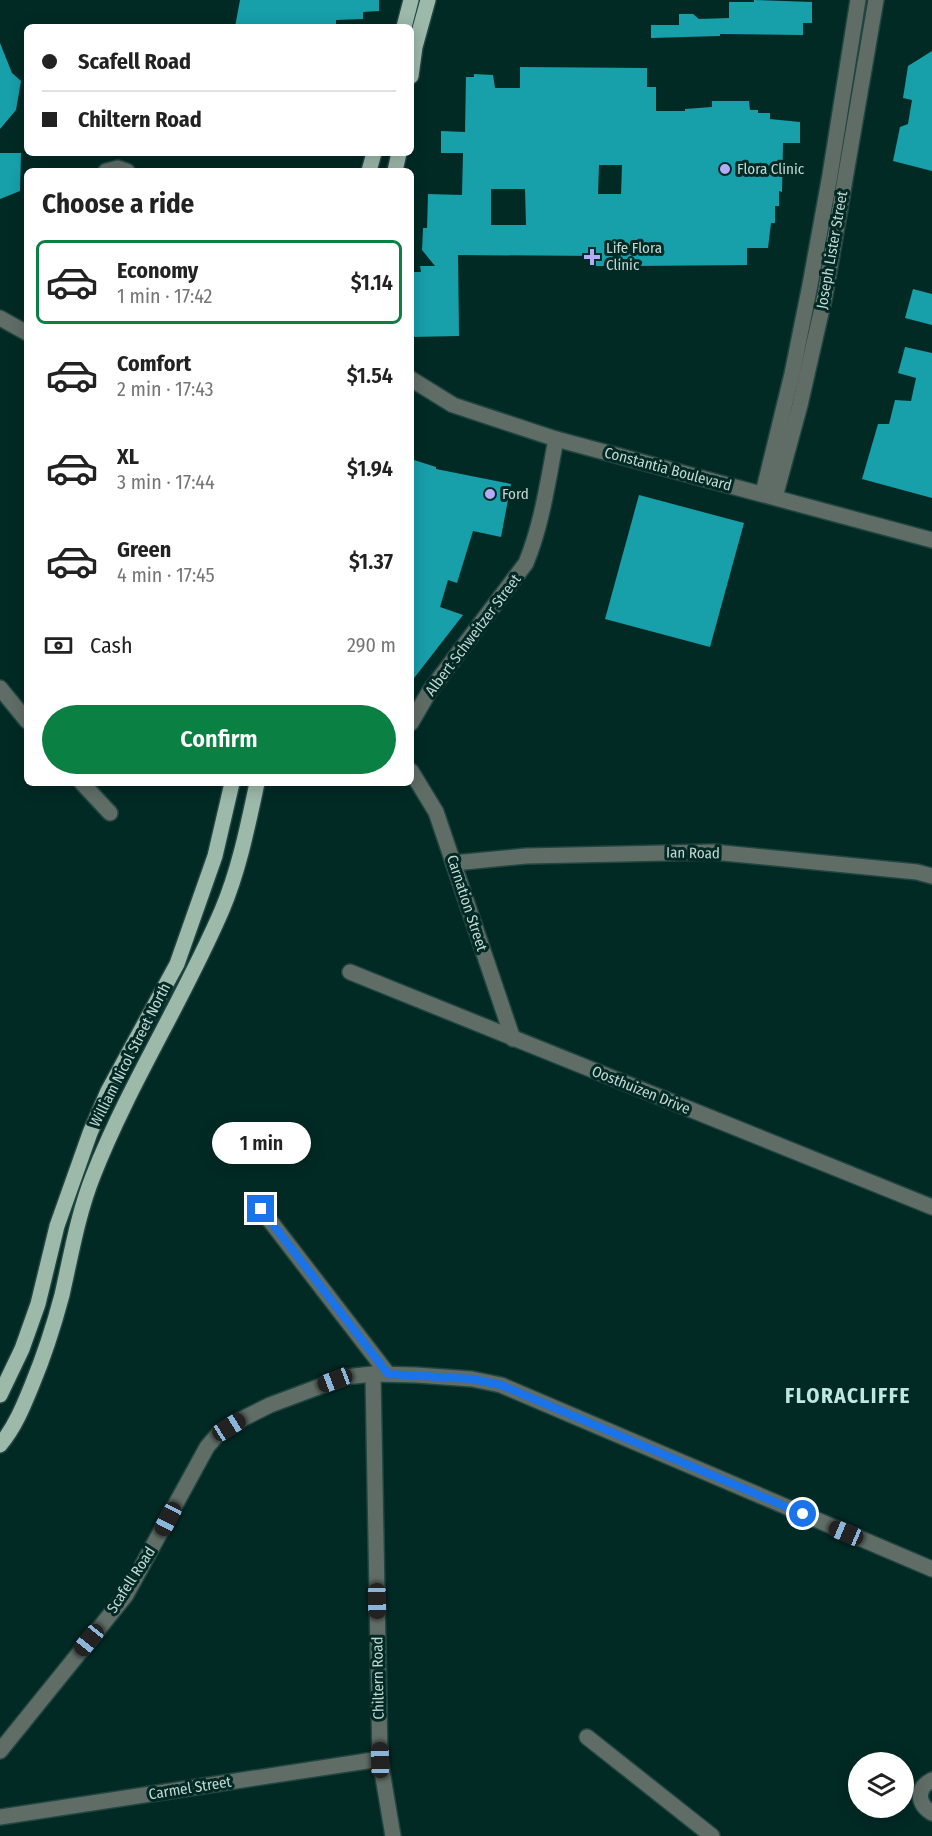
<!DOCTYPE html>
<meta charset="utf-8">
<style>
body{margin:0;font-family:"Fira Sans Condensed",sans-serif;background:#f2f2f2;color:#222;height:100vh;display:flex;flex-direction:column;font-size:22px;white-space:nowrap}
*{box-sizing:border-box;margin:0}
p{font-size:20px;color:#767676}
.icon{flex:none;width:33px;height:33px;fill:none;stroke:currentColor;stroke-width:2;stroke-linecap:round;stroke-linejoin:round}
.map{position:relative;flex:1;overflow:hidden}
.panel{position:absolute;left:24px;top:168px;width:390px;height:618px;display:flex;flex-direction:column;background:#fff;border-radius:9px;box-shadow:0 3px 15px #0003}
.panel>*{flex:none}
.top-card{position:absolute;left:24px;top:24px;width:390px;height:132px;border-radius:9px;box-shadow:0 3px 15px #0003;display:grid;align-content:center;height:132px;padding:0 18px;background:#fff}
.fabs{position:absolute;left:848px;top:1752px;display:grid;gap:12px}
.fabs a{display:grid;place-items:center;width:66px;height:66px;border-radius:50%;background:#fff;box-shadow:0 3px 15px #0003;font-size:30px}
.end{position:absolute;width:27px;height:27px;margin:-14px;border:8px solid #1a73e8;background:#fff;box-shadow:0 0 0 3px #fff}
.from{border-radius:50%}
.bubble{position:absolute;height:42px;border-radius:21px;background:#fff;box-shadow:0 3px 15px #0003;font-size:20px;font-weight:600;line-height:42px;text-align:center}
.car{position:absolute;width:18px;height:36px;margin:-18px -9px;border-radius:8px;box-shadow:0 0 4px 2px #0007;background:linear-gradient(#222 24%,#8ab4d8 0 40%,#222 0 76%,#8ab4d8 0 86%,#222 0)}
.top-card b{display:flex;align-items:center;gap:21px;height:57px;font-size:22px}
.top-card b+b{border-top:2px solid #e0e0e0}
.top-card i{width:15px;height:15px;background:#222}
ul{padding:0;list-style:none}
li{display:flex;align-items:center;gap:18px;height:84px;margin:0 12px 9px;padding:0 6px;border:3px solid transparent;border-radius:9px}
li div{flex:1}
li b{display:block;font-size:22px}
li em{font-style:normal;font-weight:600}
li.on{border-color:#0b8043}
li>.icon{width:54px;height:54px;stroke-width:1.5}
h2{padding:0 18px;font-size:27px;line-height:72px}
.pay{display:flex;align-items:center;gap:15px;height:66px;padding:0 18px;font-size:22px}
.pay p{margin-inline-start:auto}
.primary-button{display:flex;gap:12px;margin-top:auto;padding:12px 18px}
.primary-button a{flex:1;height:69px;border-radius:36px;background:#0b8043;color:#fff;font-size:24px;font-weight:600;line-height:69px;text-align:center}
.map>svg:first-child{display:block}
.building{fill:#179faa;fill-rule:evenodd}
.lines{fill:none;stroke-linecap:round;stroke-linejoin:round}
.minor-casing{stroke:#214641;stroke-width:18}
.major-casing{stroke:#214641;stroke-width:18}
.minor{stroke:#606d66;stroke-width:15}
.major{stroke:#9db9aa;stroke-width:15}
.route{stroke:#1a73e8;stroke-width:8}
.poi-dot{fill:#b3adf9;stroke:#022a25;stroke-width:2}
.labels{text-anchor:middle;stroke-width:6;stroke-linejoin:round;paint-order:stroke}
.poi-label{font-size:15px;fill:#c3d7d3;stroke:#022a25;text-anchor:start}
.street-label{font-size:15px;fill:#c3d7d3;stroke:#022a25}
.district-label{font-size:21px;font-weight:bold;letter-spacing:1.5px;fill:#bfe8e1;stroke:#022a25}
</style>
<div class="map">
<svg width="932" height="1836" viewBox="0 0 932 1836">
<rect width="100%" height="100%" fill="#022a25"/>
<!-- building -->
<g class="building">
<path d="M240,0H379V11L363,12V19L336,20V27H235Z"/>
<path d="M754,0L812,2V23H803V35L720,34V36L651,38V25H679V14H693L699,19L729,18V2H754Z"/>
<path d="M0,43L12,73L21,81L16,110L0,129Z"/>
<path d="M932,51V171L893,161L900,127L908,124L912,100L903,98L908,66Z"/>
<path d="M520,67L647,68V87H656V111H685V109L712,107V101H749L750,110H758V113H770V119L800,122V143H783L782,192L779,191V206H775V223H771L768,248H747V265L634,266L632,270H622L620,266H596V256L458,255L459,336L411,337V272H421L420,266H435L422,250L423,228H427L428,194L462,195L463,153H441V131L465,132L466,77H474V74L493,75L495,88H520ZM599,165H622L621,194H598ZM491,189H525L526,225H491Z"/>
<path d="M0,153H21L20,191L0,199Z"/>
<path d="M913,289L932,294V325L905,318Z"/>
<path d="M905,347L932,353V498L862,479L878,424H889L895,400L911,401L916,378L898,373Z"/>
<path d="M411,459L436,467V469L511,484L501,537L473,531L457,583L448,580L440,607L463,615L411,682Z"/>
<path d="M639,495L744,523L710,647L605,619Z"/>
</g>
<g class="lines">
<!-- minor casing -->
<g class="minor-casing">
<g id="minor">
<path d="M106,171L118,168L127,171"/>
<path d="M0,318L27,333"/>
<path d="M411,379L453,405L556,439L932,540"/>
<path d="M763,493L792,374L810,285L830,175L858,0"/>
<path d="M775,497L800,405L825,295L876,0"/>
<path d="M0,688L27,721"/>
<path d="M411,723L429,692L526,563C542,524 548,481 556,439"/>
<path d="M411,771L436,812L513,1039"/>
<path d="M82,783L110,813"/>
<path d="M454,863L526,856L713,852L917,872L932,876"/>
<path d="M350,972L932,1207"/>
<path d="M261,1209L388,1374"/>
<path d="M373,1374L380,1759L393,1836"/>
<path d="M587,1737L712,1836"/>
<path d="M0,1751L126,1595L207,1447L218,1434L244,1418L270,1405L345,1377L373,1374L416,1375L472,1379L501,1385L932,1569"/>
<path d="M932,1780C916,1788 917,1804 932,1813"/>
<path d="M0,1817L380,1759"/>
</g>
</g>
<!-- major casing -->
<g class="major-casing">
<g id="major">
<path d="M404,27L411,0"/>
<path d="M411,76L415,47L428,0"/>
<path d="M369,171L374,153"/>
<path d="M395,171L399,153"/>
<path d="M0,1395L22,1349L38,1304L57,1226L90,1133L108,1091L177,964L215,856L232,783"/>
<path d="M0,1445C15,1427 23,1407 32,1385C44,1356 54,1325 62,1295C71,1255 78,1214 93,1176C129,1084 183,1001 222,910C239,870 248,825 257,783"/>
</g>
</g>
<!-- minor -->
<use href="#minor" class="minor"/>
<!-- major -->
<use href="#major" class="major"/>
</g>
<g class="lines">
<!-- route -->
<path class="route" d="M261,1209L388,1374L472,1379L501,1385L803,1514"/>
</g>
<!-- markers -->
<g class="poi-dot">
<circle cx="725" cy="169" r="6"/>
<path d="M589 248h6v6h6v6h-6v6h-6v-6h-6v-6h6z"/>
<circle cx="490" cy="494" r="6"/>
</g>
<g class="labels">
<!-- poi labels -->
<g class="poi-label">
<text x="737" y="174">Flora Clinic</text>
<text x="606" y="253">Life Flora<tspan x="606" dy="17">Clinic</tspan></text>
<text x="502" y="499">Ford</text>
</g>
<!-- street labels -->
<g class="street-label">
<text transform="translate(832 250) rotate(-80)" y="5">Joseph Lister Street</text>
<text transform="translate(668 469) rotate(15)" y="5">Constantia Boulevard</text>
<text transform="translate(473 635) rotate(-53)" y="5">Albert Schweitzer Street</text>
<text transform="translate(693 853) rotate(1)" y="5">Ian Road</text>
<text transform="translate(467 903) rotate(72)" y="5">Carnation Street</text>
<text transform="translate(130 1055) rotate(-63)" y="5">William Nicol Street North</text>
<text transform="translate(641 1090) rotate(22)" y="5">Oosthuizen Drive</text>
<text transform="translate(131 1580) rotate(-57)" y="5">Scafell Road</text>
<text transform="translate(378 1678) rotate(-91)" y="5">Chiltern Road</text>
<text transform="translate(190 1788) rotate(-9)" y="5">Carmel Street</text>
</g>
<!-- district labels -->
<g class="district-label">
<text x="848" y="1403">FLORACLIFFE</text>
</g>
</g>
</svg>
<div class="fabs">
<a><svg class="icon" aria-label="layers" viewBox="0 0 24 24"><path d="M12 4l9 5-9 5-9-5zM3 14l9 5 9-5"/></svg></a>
</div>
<i class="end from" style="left:803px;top:1514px"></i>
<i class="end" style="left:261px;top:1209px"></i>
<div class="bubble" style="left:212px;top:1122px;width:99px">1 min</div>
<i class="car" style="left:335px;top:1380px;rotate:249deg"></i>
<i class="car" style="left:229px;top:1427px;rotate:58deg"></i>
<i class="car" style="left:168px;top:1519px;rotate:208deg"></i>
<i class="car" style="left:846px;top:1533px;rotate:293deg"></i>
<i class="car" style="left:377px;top:1601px;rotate:179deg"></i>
<i class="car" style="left:89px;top:1640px;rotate:219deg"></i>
<i class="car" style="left:380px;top:1760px;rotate:359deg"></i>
<div class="top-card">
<b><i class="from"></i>Scafell Road</b>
<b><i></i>Chiltern Road</b>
</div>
<section class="panel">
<h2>Choose a ride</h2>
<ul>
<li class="on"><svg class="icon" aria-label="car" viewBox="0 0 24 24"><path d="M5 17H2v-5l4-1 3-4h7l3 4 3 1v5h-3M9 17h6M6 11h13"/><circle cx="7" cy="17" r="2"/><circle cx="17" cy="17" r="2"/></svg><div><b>Economy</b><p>1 min · 17:42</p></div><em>$1.14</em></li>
<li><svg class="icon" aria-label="car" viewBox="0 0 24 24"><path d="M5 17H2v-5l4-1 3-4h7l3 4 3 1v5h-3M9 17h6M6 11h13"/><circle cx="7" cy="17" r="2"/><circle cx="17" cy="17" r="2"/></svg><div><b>Comfort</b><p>2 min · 17:43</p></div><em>$1.54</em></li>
<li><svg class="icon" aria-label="car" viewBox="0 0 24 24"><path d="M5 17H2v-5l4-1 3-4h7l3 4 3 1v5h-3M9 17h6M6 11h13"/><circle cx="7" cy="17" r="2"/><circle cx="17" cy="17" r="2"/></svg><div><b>XL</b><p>3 min · 17:44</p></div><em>$1.94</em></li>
<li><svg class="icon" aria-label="car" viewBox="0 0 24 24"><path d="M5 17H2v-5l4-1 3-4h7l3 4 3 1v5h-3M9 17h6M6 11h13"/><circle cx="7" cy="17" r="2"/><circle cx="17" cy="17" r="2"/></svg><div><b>Green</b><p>4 min · 17:45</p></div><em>$1.37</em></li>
</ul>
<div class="pay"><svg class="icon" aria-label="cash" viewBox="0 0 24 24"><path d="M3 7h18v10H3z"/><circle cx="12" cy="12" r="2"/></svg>Cash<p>290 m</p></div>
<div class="primary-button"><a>Confirm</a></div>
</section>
</div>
